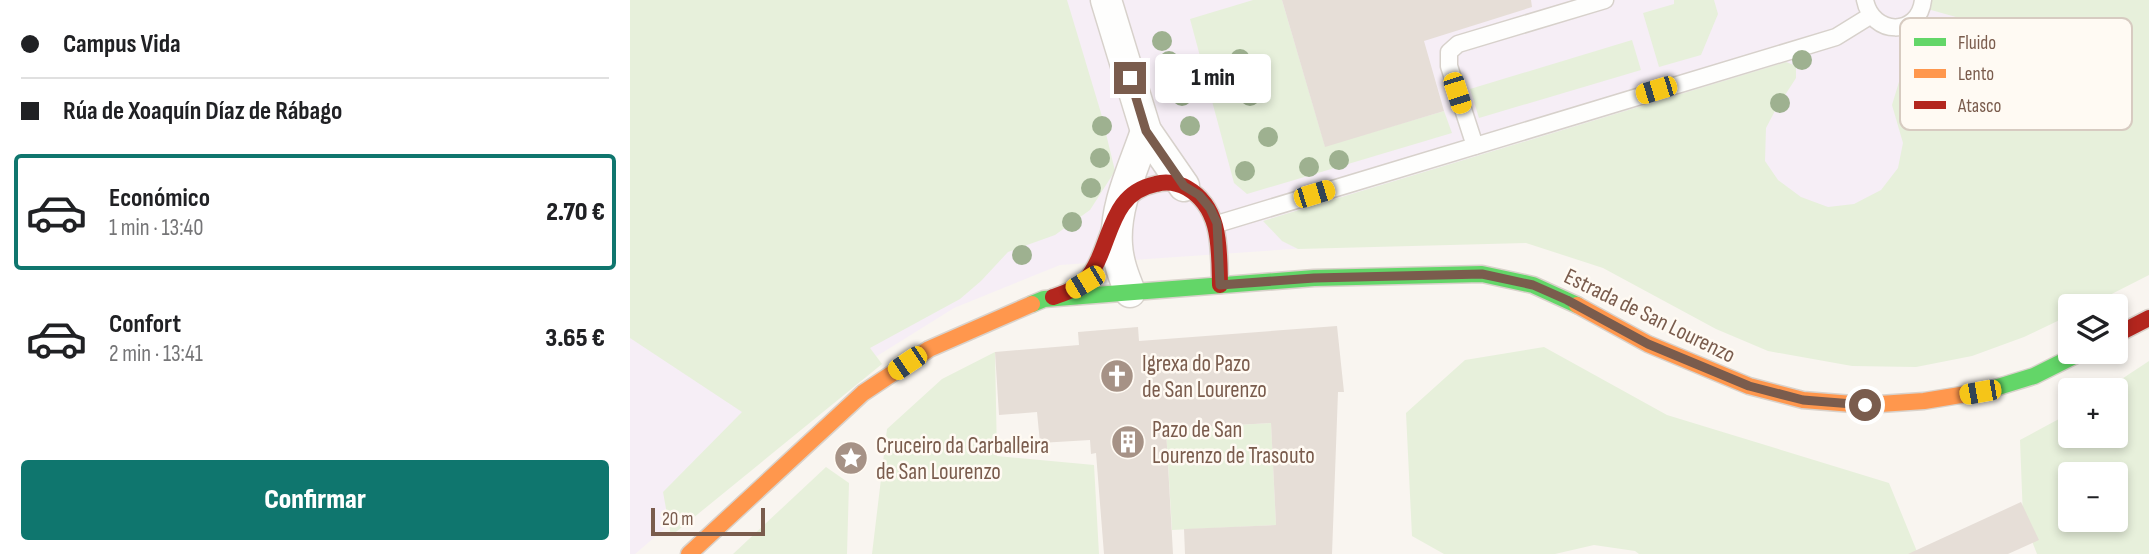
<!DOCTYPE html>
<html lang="es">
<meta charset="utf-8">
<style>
body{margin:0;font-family:"Sofia Sans Condensed",sans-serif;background:#f6f6f6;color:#202124;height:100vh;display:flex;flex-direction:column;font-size:26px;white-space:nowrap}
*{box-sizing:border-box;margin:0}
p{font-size:23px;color:#757577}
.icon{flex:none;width:38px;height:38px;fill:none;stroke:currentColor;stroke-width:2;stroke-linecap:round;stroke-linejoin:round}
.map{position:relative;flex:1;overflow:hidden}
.panel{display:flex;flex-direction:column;background:#fff;width:630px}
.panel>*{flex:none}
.hud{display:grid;align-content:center;height:154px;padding:0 21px;background:#fff}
.fabs{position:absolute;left:1428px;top:294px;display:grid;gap:14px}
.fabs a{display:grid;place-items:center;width:70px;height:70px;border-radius:7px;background:#fff;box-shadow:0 4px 10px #0003;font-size:35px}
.scale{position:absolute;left:21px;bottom:18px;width:114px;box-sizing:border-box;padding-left:7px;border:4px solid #7a5c4d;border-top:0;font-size:19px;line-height:24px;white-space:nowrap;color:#7a5c4d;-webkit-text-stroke:5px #fffaf3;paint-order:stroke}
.end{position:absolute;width:32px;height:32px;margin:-16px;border:9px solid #7a5c4d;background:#fff;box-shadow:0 0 0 4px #fff}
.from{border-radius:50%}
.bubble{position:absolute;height:49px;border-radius:7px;background:#fff;box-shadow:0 4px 10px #0003;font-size:23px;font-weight:800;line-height:49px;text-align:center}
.car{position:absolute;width:21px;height:42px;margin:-21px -10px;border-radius:9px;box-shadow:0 0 5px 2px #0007;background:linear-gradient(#f5c518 24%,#345 0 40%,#f5c518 0 76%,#345 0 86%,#f5c518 0)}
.hud b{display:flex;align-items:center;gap:24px;height:66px;font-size:26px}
.hud b+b{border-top:2px solid #e0e0e0}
.hud i{width:18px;height:18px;background:#202124}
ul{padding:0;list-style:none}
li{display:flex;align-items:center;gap:21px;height:116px;margin:0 14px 10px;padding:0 7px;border:4px solid transparent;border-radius:7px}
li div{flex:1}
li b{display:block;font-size:26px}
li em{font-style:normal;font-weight:800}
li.on{border-color:#0f766e}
li>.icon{width:63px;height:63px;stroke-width:1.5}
.primary-button{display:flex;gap:14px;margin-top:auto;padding:14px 21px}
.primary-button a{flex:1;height:80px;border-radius:7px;background:#0f766e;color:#fff;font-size:28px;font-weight:800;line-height:80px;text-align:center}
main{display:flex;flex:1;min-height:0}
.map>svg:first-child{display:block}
.education{fill:#f6eef6}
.green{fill:#e7f0db;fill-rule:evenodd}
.building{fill:#e6ded7}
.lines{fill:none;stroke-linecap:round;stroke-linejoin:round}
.lane-casing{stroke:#d7d1cb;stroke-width:19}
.street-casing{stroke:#d7d1cb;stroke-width:33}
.fast-casing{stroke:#d9d2cb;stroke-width:19}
.slow-casing{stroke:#d9d2cb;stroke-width:19}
.jam-casing{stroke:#d9d2cb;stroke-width:19}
.lane{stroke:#fefefd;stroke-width:16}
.street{stroke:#fefefd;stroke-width:30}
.fast{stroke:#63d668;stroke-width:16}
.slow{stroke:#ff974d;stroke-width:16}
.jam{stroke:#b3261e;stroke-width:16}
.tree{fill:#9eb190}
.route{stroke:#7a5c4d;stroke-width:9}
.labels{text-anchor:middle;stroke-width:5;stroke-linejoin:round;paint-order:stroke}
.street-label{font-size:23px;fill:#7a5c4d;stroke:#fffaf3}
.poi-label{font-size:23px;fill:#7a5c4d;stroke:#fffaf3;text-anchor:start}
.key{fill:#fffaf3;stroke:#d7cbc1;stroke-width:2}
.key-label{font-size:19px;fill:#7a5c4d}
</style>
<main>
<section class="panel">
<div class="hud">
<b><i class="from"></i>Campus Vida</b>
<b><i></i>Rúa de Xoaquín Díaz de Rábago</b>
</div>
<ul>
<li class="on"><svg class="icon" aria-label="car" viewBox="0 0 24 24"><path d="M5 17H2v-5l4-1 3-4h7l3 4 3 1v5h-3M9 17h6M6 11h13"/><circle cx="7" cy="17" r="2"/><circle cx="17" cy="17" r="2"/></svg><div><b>Económico</b><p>1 min · 13:40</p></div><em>2.70 €</em></li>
<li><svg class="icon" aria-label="car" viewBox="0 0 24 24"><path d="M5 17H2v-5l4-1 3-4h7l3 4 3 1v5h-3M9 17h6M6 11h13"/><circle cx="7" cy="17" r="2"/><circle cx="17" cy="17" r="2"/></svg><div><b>Confort</b><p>2 min · 13:41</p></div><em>3.65 €</em></li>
</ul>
<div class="primary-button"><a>Confirmar</a></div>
</section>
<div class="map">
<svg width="1519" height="554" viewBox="0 0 1519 554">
<rect width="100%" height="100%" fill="#f9f5f0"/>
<!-- education -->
<path class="education" d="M0,0H1519V256L896,233L430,265L324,308L223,371L167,415L5,554H0Z"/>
<!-- green -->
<g class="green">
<path d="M0,0H437L471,113L485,171L460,210L425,235L378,252L351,281L330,299L240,348L252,364L41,536L33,492L112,412L0,338Z"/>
<path d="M623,0H652L695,146L814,111L822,133L617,194L604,183L560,19Z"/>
<path d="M1044,0H1084L1088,14L1071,55L1029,67L1013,13L1044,4Z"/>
<path d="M1297,0H1519V275L1458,306H1440V315L1394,337L1342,356L1286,367L1222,366L1138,351L1086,329L973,268L896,243L668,249L652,241L633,221L1156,62L1166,66V78L1146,109L1136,128L1135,161L1148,180L1171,197L1198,207L1224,204L1251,190L1268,168L1273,143L1262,105L1287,22L1465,77L1472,58L1294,8Z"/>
<path d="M1002,40L1011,70L849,118L840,89Z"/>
<path d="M914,347L1037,415L1259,483L1288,554H1009L1005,551L964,545L925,554H814L782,536L776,413L835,360Z"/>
<path d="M365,352L367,456L464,465L469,554H242L257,429L312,379Z"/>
<path d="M1519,361V554H1407L1393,518L1390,440L1440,413V436H1486V390H1475ZM1440,474H1486V520H1440Z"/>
<path d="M641,423L646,525L542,530L536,429Z"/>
<path d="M196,467L219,483L217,554H103Z"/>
</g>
<!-- building -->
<g class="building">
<path d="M652,0H901L902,7L794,41L814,111L695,147Z"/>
<path d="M707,326L714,392H708L702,554H555L554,529L646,525L641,423L536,429L543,554H474L466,453L461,454L460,440L410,443L407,412L369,415L365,352L449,345L448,332L508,327L509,341Z"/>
<path d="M1391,502L1409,540L1378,554H1278Z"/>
</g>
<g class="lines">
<!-- lane casing -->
<g class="lane-casing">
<g id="lane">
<path d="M1235,0C1242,36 1289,37 1293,0"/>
<path d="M845,146L819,66V52L828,44L975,0"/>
<path d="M587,224L1206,37L1240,16"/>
</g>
</g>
<!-- street casing -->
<g class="street-casing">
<g id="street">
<path d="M476,0L516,131L554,186"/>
<path d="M500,292C494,277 488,262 487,245C484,206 504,167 516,131"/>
</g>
</g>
<!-- fast casing -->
<g class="fast-casing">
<g id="fast">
<path d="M402,304L414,299L684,278L852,274L903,285L947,305"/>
<path d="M1355,391L1404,376L1452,352"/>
</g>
</g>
<!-- slow casing -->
<g class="slow-casing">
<g id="slow">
<path d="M947,305L1018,344L1119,386L1173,400L1235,405L1294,401L1355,391"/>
<path d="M59,554L233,393L299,349L402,304"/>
</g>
</g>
<!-- jam casing -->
<g class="jam-casing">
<g id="jam">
<path d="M423,297C434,293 448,289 456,280C483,247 476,194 526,184C536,181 548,183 557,188C592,208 589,250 590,285"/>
<path d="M1486,335L1519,318"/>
</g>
</g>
<!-- lane -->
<use href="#lane" class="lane"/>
<!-- street -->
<use href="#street" class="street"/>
<!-- fast -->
<use href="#fast" class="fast"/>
<!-- slow -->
<use href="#slow" class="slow"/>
<!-- jam -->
<use href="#jam" class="jam"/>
</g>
<!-- trees -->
<g class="tree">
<circle cx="532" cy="41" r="10"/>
<circle cx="610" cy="59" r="10"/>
<circle cx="1172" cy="60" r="10"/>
<circle cx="539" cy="61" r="10"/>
<circle cx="552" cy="96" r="10"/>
<circle cx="620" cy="96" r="10"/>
<circle cx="1150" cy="103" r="10"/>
<circle cx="472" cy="126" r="10"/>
<circle cx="560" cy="126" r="10"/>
<circle cx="638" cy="137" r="10"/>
<circle cx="470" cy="158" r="10"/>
<circle cx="709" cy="160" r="10"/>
<circle cx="679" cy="167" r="10"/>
<circle cx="615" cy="171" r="10"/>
<circle cx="461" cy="188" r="10"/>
<circle cx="442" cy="222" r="10"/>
<circle cx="392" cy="255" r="10"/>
</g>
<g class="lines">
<!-- route -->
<path class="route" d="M500,78L516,131L554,186L569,195L580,208L587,223L590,285L684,278L852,274L903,285L937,300L1018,344L1119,386L1173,400L1235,405"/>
</g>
<!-- icons -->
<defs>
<g id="church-disc" transform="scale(1.75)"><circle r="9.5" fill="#a69286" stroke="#fffaf3"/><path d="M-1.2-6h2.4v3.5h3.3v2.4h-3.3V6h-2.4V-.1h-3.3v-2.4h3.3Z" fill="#fff"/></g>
<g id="building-disc" transform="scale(1.75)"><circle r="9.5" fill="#a69286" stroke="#fffaf3"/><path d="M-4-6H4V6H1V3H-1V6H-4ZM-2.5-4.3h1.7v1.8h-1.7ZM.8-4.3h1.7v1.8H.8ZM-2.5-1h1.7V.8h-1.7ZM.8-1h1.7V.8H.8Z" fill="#fff"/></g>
<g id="sight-disc" transform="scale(1.75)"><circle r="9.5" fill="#a69286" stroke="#fffaf3"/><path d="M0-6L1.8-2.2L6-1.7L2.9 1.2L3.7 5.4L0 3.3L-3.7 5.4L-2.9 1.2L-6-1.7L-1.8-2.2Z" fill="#fff"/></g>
</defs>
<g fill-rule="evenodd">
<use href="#church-disc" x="487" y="376"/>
<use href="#building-disc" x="498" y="442"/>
<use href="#sight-disc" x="221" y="458"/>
</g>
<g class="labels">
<!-- street labels -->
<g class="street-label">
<text transform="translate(1020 315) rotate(26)" y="8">Estrada de San Lourenzo</text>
</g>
<!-- poi labels -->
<g class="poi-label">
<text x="512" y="371">Igrexa do Pazo<tspan x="512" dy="26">de San Lourenzo</tspan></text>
<text x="522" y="437">Pazo de San<tspan x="522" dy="26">Lourenzo de Trasouto</tspan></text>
<text x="246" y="453">Cruceiro da Carballeira<tspan x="246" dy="26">de San Lourenzo</tspan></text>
</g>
</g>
<!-- legend -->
<rect x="1270" y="18" width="232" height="112" rx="10" class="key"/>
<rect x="1284" y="38" width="32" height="8" fill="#63d668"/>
<rect x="1284" y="69" width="32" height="9" fill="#ff974d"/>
<rect x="1284" y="101" width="32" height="8" fill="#b3261e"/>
<g class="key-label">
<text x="1328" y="49">Fluido</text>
<text x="1328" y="80">Lento</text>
<text x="1328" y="112">Atasco</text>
</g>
</svg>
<div class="fabs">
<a><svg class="icon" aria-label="layers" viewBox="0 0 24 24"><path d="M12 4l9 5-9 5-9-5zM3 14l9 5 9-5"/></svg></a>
<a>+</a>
<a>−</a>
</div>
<div class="scale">20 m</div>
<i class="end from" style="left:1235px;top:405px"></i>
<i class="end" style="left:500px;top:78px"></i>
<div class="bubble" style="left:525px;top:54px;width:116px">1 min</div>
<i class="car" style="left:1026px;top:90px;rotate:253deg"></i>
<i class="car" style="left:827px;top:93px;rotate:162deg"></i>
<i class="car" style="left:684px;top:194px;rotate:73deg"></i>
<i class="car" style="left:455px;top:282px;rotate:239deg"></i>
<i class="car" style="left:277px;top:363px;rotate:236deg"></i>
<i class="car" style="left:1350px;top:392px;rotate:260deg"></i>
</div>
</main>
